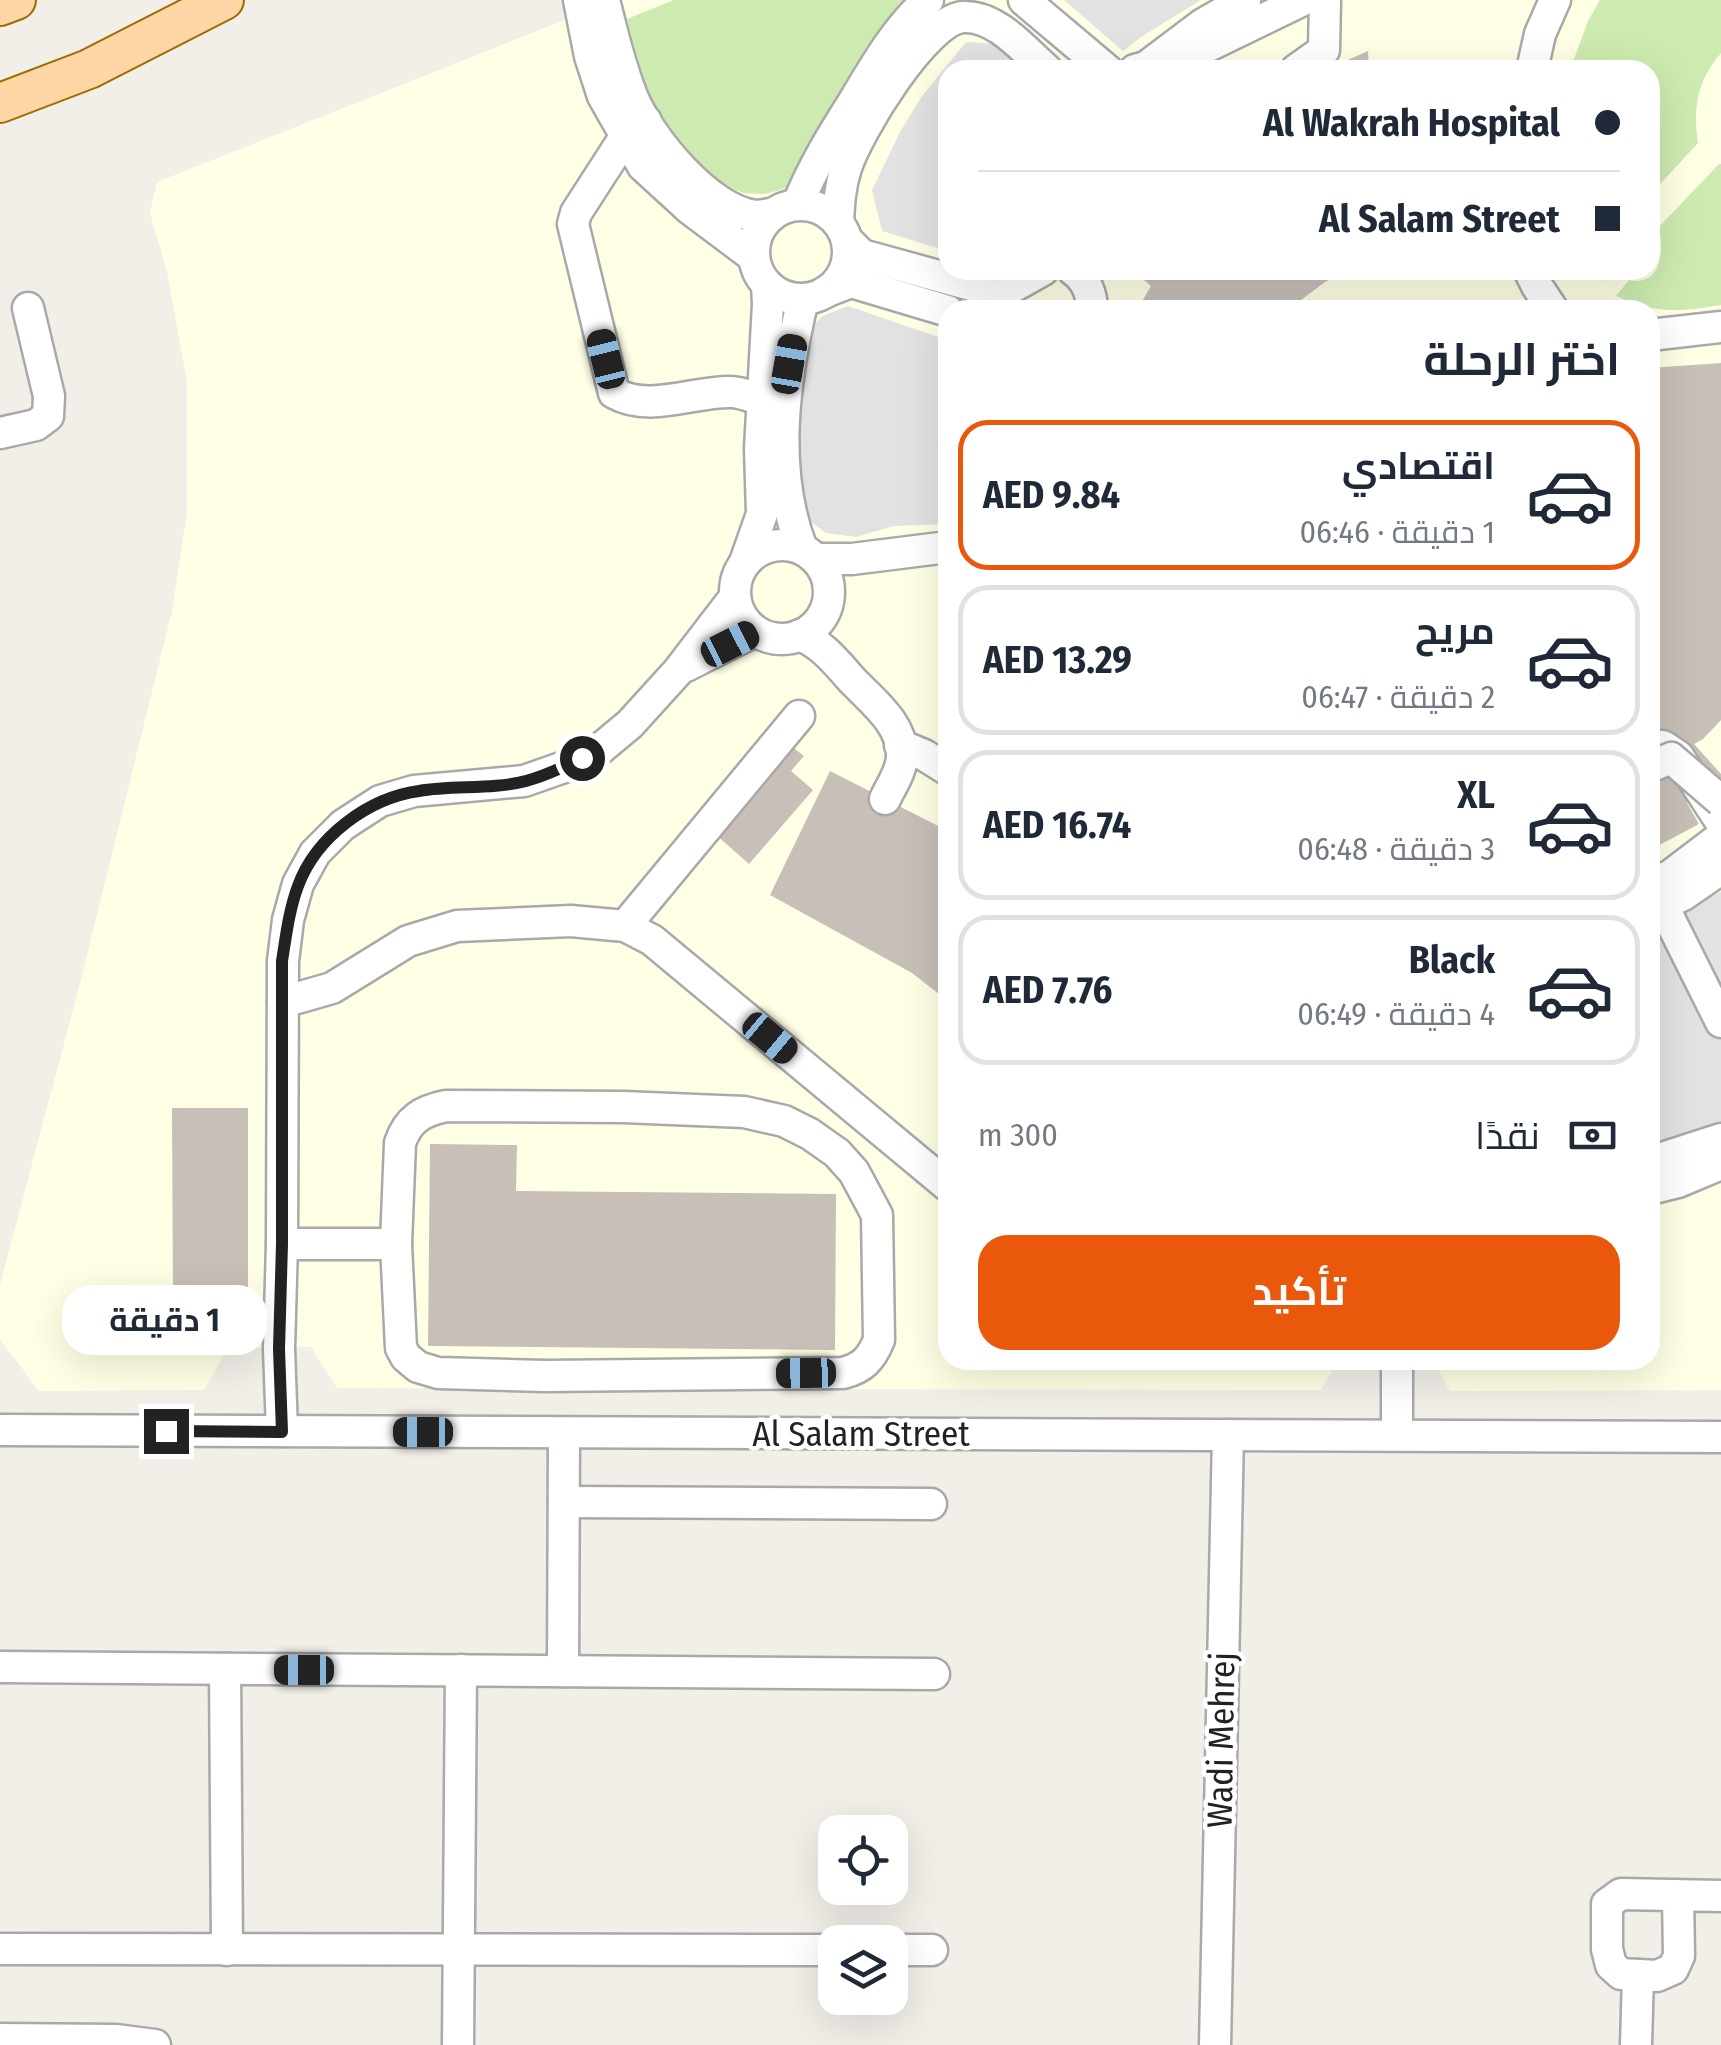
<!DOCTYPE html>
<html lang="ar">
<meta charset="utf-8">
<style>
body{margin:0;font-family:"Fira Sans Condensed",Cairo,sans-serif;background:#f6f6f7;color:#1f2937;direction:rtl;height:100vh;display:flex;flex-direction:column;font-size:38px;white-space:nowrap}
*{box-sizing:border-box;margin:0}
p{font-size:32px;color:#747a83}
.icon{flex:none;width:55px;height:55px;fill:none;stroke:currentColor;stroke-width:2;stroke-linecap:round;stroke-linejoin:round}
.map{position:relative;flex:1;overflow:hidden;direction:ltr}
.drawer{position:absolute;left:938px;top:300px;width:722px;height:1070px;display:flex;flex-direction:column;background:#fff;border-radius:30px;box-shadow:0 10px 40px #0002;direction:rtl}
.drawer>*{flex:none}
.top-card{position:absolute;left:938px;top:60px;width:722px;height:220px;border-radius:30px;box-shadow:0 10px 40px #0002;direction:rtl;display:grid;align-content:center;height:220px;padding:0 40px;background:#fff}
.controls{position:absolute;left:818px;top:1815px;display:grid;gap:20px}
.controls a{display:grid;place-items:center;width:90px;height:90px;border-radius:20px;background:#fff;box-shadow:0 10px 40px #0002;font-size:50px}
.end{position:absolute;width:45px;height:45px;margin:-22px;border:12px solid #222;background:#fff;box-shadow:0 0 0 5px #fff}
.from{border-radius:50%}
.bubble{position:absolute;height:70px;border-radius:30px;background:#fff;box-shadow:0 10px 40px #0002;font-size:32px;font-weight:700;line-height:70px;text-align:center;direction:rtl}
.car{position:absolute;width:30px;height:60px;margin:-30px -15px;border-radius:12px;box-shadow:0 0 8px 2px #0007;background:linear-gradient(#222 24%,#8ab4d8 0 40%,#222 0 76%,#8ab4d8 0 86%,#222 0)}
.top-card b{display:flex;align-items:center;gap:35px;height:95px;font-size:38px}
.top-card b+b{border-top:2px solid #e0e1e3}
.top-card i{width:25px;height:25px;background:#1f2937}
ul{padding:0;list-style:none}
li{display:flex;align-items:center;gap:30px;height:150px;margin:0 20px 15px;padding:0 20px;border:5px solid #e0e1e3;border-radius:30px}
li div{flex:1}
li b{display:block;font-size:38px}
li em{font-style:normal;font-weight:700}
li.current{border-color:#ea580c}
li>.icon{width:90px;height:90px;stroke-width:1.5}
h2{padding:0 40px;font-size:45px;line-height:120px}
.pay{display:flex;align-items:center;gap:25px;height:110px;padding:0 40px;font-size:38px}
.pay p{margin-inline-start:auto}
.action{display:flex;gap:20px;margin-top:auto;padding:20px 40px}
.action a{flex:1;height:115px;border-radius:30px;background:#ea580c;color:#fff;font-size:40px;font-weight:700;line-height:115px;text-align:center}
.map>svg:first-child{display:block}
.education{fill:#ffffe5;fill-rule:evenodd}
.grass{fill:#cdebb0}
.parking{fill:#e2e2e2}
.building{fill:#c7bfb8}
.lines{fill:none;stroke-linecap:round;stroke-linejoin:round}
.minor-casing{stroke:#a9a9a9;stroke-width:35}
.major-casing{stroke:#a06b00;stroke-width:42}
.minor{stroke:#fff;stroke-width:30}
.major{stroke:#fcd6a4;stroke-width:38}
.minor-bridge-casing{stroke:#a9a9a9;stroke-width:35;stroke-linecap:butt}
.minor-bridge{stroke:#fff;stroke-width:30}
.route{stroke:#222;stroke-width:12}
.labels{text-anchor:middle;stroke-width:9;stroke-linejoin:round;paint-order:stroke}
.street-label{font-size:35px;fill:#222;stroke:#fff}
</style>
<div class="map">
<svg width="1721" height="2045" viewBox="0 0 1721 2045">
<rect width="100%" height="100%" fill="#f2efe9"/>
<!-- education -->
<path class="education" d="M615,0H1721V1390L1450,1391L1433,1360H1650V310H948V1360H1338L1321,1390L337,1388L311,1347L228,1348L204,1390L39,1391L0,1339V1285L83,972L172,611L187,513V382L167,272L150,213L157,182ZM948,70H1650V270H948Z"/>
<!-- grass -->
<g class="grass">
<path d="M674,0H912L802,174L787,188L765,194L743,193L717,181L679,150L646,88L627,19Z"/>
<path d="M1600,0H1721V53C1697,81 1693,108 1698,143L1650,195V70H1570L1588,21Z"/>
<path d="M1719,164H1721V305C1678,312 1657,314 1616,296L1629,280C1662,287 1664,250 1659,227Z"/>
</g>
<!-- parking -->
<g class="parking">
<path d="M1064,0H1201L1144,35L1123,51Z"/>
<path d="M966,42L1000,44L1030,70H948L947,251L882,231L872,190L900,132L922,96Z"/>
<path d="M848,306L947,340V524L894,526L856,537L826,533L799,513L795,410L804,333L823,316Z"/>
<path d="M1721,892V1131L1650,1156V925Z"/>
</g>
<!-- building -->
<g class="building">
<path d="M1368,51L1369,70H1325Z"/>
<path d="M1132,270H1346L1325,282L1301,300L1312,310H1137L1151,286Z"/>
<path d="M1721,363V720L1703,739L1694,744L1721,774V784L1687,803L1699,824L1650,850V368Z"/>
<path d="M791,746L804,756L791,771L813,790L749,864L715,834Z"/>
<path d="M830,771L948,831V1001L912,973L770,895Z"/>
<path d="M172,1108H248V1304H173Z"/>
<path d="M430,1144L517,1145L516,1191L836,1194L835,1350L428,1346Z"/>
</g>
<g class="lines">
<!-- minor casing -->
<g class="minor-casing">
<g id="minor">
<path d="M579,0L590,56L603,96L643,166L690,209L754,257"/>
<path d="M604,0C612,32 620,66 632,96C649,138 709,211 756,216C758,216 770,214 771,214"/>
<path d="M1024,0L1107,70"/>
<path d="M1135,70L1146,67L1203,24L1245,0"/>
<path d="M1171,70L1198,51L1303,0"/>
<path d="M1296,70L1324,50L1325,0"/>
<path d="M1532,70L1540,34L1555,0"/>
<path d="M646,121L625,137L576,213L573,224L614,393C650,413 694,391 731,392C741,392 752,397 762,400"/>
<path d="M798,204C812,168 833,134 854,101C876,64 896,29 928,0"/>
<circle cx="801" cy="252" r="47"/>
<path d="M838,222C839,203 840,186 846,168C857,133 925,20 963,17C996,15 1024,50 1047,70"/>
<path d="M848,241L862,255L989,290L1011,288L1043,270"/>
<path d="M1073,270C1086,279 1092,294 1092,310"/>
<path d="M1529,270L1537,286L1553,310"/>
<path d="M825,292L851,282L948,311"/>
<path d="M1650,335L1721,327"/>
<path d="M0,433L36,425L48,416L49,396L28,308"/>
<circle cx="782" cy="592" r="47"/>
<path d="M802,549C771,469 784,380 803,299"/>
<path d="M816,559H852L948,547"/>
<path d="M745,562L762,514L760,449L768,304L767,285"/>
<path d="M800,635C823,645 836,662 852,680C872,701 903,724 902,756C902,771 891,786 885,799"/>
<path d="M686,666L755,631"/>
<path d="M900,745L924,755L948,770"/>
<path d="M1650,747L1663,746L1678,756L1721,822"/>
<path d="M1652,884L1721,1022"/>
<path d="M1650,885L1671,875L1721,837"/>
<path d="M1650,911L1683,895L1721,869"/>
<path d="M625,926L799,716"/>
<path d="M283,1002L332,988L408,941L457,926L571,921L625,926L652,940L948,1186"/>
<path d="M446,1106L623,1107L744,1112L784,1121L810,1134L837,1153L854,1172L877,1215L879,1340C871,1359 863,1368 843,1373L545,1376L438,1373L418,1367L406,1357L401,1348L396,1244L400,1143C408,1119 422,1111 446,1106Z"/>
<path d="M1650,1162L1721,1139"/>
<path d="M1650,1189L1678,1182L1721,1164"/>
<path d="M282,1244H396"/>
<path d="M0,1430L1721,1437"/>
<path d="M282,1431L279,1349L282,1244L283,961L288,920L298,884L315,853L343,825L380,801L414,791L524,781L564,767L600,749L630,724L679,670L735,597"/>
<path d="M1397,1435V1360"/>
<path d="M564,1502L931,1504"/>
<path d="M0,1667L934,1674"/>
<path d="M225,1669L227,1950"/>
<path d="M563,1671L564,1433"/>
<path d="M1678,1895L1679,1956L1673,1969L1657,1976L1621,1974L1611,1965L1607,1949V1904L1621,1894L1721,1896"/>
<path d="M0,1949L835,1950"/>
<path d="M890,1950H932"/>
<path d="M0,2039L116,2040L155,2045"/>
<path d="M458,2045L461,1670"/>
<path d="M1215,2045L1228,1435"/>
<path d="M1636,2045L1638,1975"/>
</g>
</g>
<!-- major casing -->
<g class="major-casing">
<g id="major">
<path d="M0,6L16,0"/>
<path d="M0,103L89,69L224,0"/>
</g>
</g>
<!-- minor -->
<use href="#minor" class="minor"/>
<!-- major -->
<use href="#major" class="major"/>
<!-- minor-bridge casing -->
<g class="minor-bridge-casing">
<path id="minor-bridge" d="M1650,767L1671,758L1721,801"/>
</g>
<!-- minor-bridge -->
<use href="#minor-bridge" class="minor-bridge"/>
</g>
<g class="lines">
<!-- route -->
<path class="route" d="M166,1431L282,1432L279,1349L282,1244V961C286,936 289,910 298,886C316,837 368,798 419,791C454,785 491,790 526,781C545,776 564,767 582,758"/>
</g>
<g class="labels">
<!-- street labels -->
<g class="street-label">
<text x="861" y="1446">Al Salam Street</text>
<text transform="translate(1221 1740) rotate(-89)" y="12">Wadi Mehrej</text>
</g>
</g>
</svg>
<div class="controls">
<a><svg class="icon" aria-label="locate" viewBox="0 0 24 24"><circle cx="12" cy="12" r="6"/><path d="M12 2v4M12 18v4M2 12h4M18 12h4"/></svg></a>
<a><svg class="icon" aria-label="layers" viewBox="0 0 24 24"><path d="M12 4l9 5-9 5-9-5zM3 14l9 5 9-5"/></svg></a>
</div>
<i class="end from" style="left:582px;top:758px"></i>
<i class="end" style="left:166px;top:1431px"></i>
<div class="bubble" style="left:62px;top:1285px;width:205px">1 دقيقة</div>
<i class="car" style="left:606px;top:359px;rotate:346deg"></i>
<i class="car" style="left:789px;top:364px;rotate:10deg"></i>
<i class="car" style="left:730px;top:644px;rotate:63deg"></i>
<i class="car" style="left:770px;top:1038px;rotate:130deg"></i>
<i class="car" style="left:806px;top:1373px;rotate:269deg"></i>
<i class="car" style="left:423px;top:1432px;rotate:270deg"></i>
<i class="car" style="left:304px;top:1670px;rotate:270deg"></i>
<div class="top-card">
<b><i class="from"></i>Al Wakrah Hospital</b>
<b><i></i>Al Salam Street</b>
</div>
<section class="drawer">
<h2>اختر الرحلة</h2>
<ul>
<li class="current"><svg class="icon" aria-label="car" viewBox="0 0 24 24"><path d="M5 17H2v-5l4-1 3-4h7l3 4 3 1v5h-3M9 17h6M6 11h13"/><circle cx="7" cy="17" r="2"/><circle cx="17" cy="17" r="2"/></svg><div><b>اقتصادي</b><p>1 دقيقة · 06:46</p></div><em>AED 9.84</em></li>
<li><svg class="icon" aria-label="car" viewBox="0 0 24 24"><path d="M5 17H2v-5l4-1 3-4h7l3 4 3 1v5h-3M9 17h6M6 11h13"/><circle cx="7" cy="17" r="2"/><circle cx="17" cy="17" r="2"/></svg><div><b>مريح</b><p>2 دقيقة · 06:47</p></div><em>AED 13.29</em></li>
<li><svg class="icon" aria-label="car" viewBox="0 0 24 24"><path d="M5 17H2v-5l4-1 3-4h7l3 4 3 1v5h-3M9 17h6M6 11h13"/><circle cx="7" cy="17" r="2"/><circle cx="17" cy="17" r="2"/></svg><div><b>XL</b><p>3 دقيقة · 06:48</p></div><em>AED 16.74</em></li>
<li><svg class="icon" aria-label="car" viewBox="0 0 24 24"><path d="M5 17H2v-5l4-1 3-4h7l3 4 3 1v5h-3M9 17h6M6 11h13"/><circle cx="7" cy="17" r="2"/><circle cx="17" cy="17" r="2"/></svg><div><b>Black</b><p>4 دقيقة · 06:49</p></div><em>AED 7.76</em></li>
</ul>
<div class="pay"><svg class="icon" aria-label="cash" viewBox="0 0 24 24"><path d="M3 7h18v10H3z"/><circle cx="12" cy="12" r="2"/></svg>نقدًا<p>300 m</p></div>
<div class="action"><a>تأكيد</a></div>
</section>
</div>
